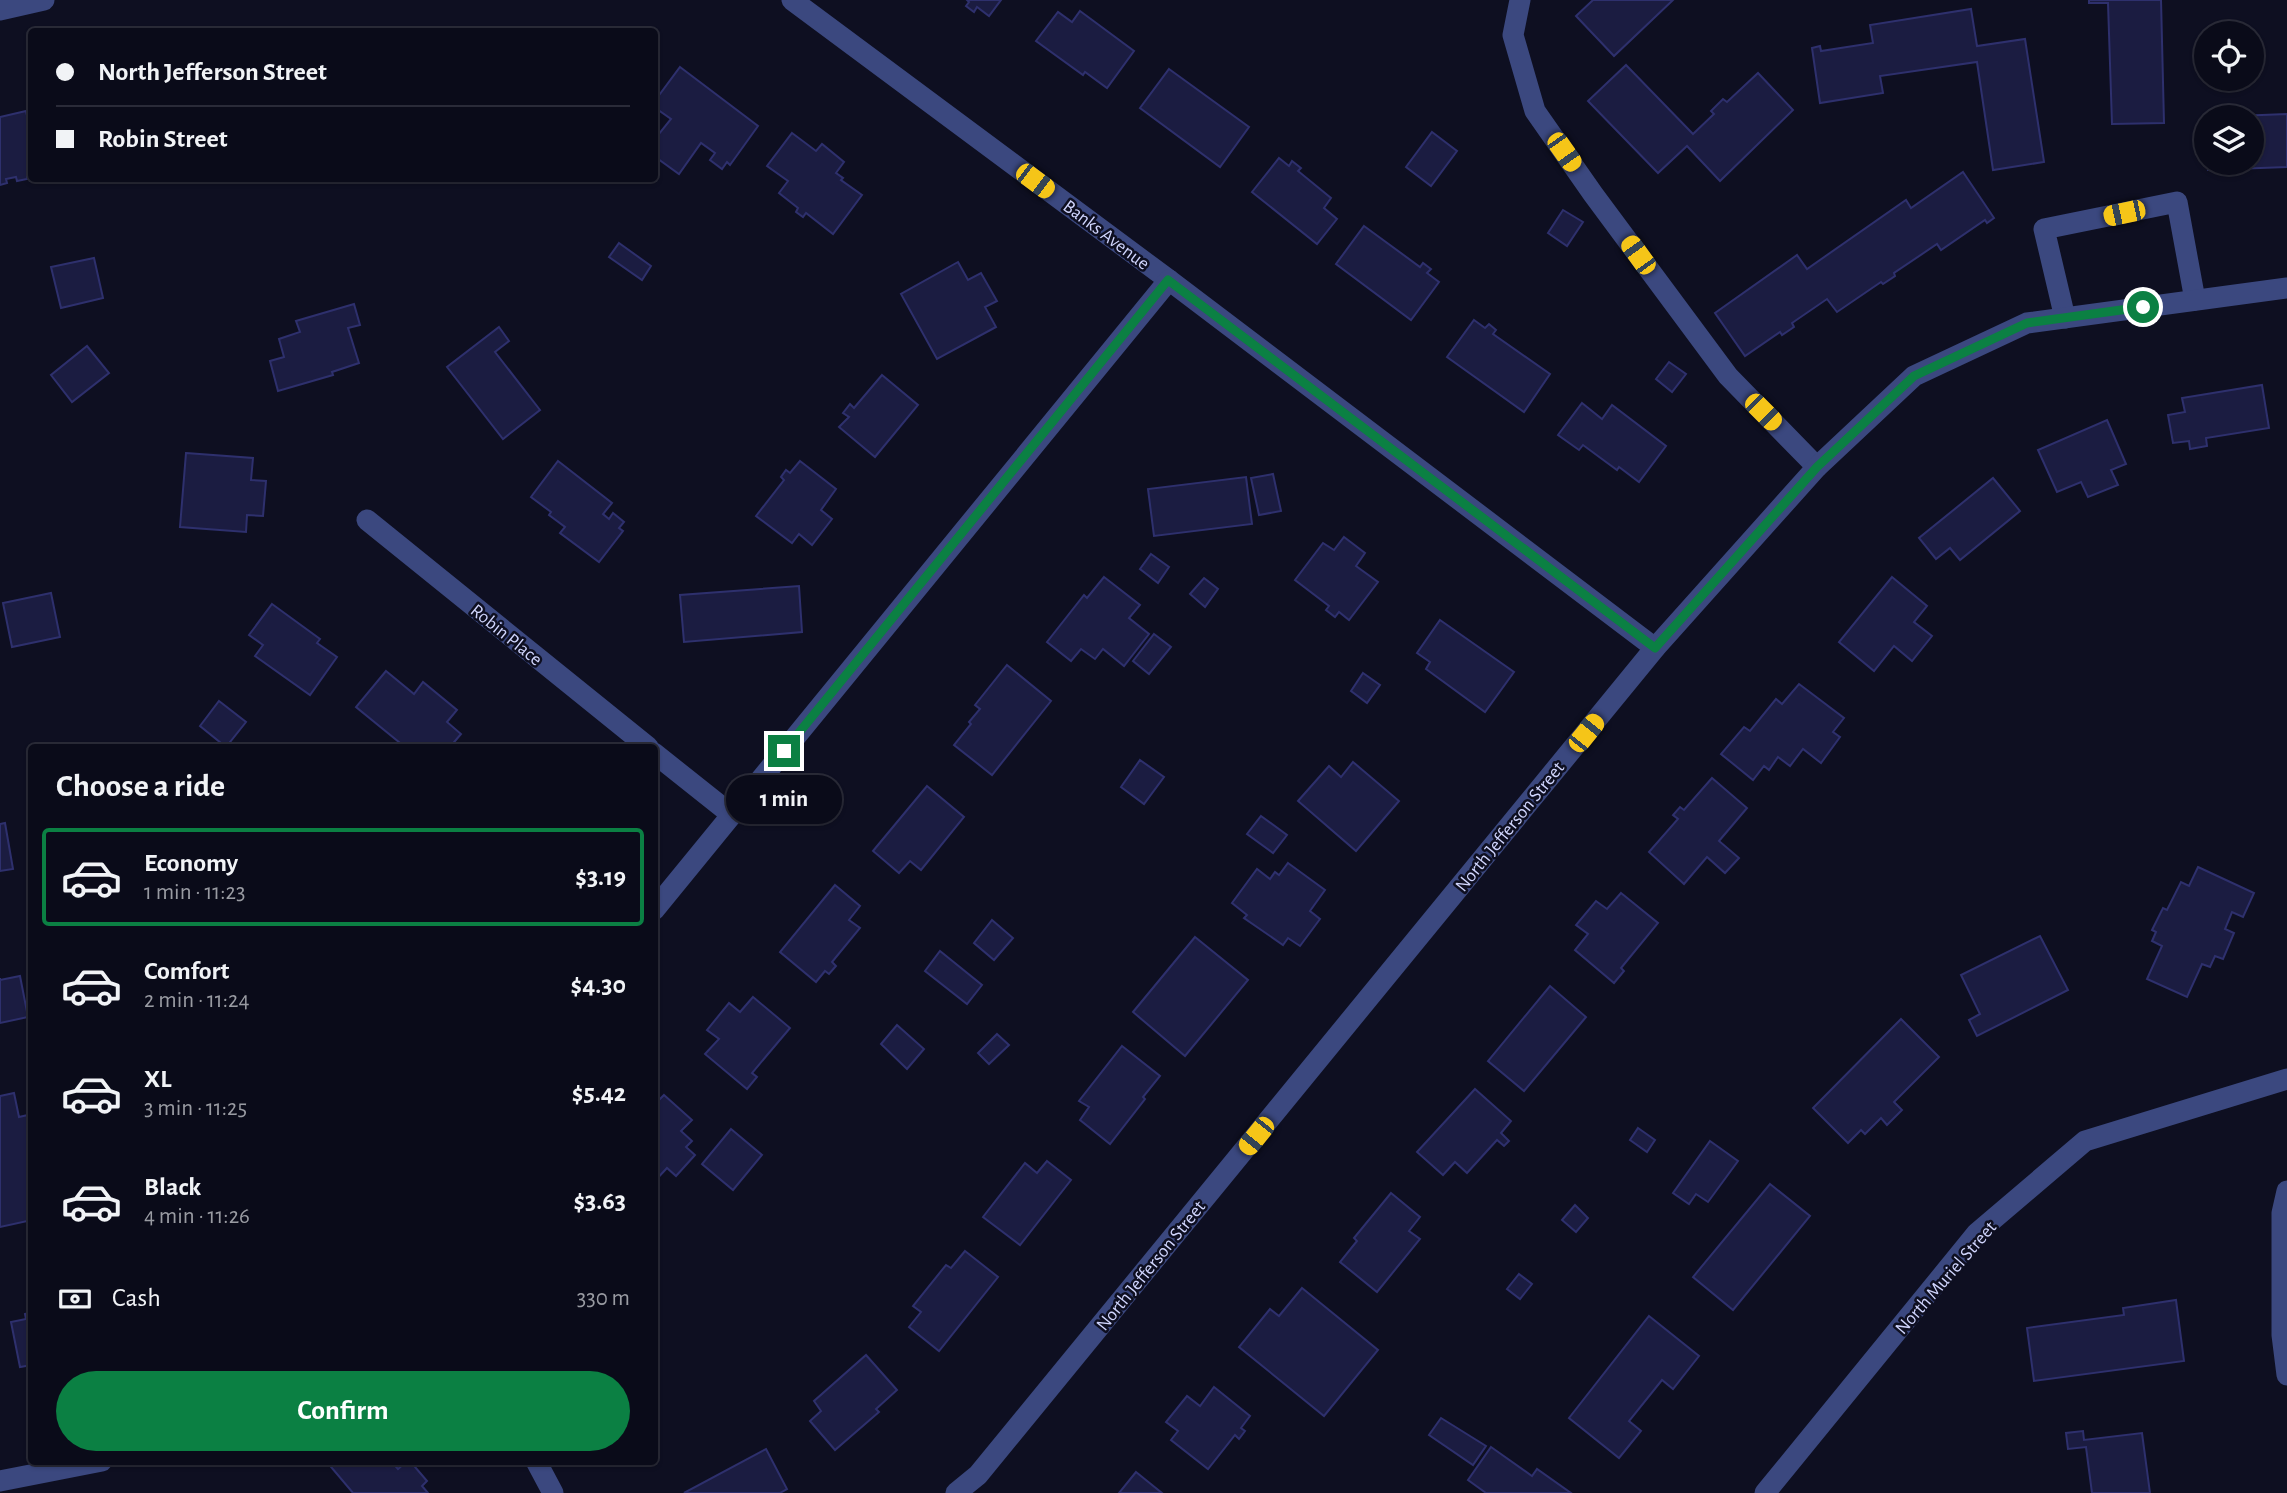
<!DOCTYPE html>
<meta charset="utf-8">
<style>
body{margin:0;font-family:"Alegreya Sans",sans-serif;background:#181926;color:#f1f3f6;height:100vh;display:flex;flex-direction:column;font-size:26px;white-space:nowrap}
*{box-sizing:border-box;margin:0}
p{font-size:23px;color:#999ba2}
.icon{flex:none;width:38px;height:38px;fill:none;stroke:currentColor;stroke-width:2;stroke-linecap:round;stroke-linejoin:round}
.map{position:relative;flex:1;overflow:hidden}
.panel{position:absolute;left:28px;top:744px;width:630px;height:721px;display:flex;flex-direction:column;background:#0a0b19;border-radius:7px;box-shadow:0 2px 5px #0004,0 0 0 2px #2a2b38}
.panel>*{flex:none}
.hud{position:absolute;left:28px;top:28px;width:630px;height:154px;border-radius:7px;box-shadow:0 2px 5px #0004,0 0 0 2px #2a2b38;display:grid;align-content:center;height:154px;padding:0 28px;background:#0a0b19}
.tools{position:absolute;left:2194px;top:21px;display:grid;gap:14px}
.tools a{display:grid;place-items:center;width:70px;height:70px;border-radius:50%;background:#0a0b19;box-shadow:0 2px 5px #0004,0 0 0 2px #2a2b38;font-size:35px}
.end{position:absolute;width:32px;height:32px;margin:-16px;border:9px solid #0b8043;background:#fff;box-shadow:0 0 0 4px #fff}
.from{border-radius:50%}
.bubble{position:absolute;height:49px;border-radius:24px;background:#0a0b19;box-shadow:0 2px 5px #0004,0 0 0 2px #2a2b38;font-size:23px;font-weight:600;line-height:49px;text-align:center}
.car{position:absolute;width:21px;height:42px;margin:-21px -10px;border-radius:9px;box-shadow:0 0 5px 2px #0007;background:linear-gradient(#f5c518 24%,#345 0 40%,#f5c518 0 76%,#345 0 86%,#f5c518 0)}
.hud b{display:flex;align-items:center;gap:24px;height:66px;font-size:26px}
.hud b+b{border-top:2px solid #2a2b38}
.hud i{width:18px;height:18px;background:#f1f3f6}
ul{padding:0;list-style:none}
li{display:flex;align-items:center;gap:21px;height:98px;margin:0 14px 10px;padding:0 14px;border:4px solid transparent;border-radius:7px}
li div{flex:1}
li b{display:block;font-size:26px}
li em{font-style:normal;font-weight:600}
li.current{border-color:#0b8043}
li>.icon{width:63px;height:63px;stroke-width:1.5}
h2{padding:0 28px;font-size:32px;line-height:84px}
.pay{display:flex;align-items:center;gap:18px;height:77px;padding:0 28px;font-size:26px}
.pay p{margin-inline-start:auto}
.action{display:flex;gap:14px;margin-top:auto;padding:14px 28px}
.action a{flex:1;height:80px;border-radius:42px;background:#0b8043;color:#fff;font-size:28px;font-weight:600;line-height:80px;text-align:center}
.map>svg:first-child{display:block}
.building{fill:#1b1c41;stroke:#2e306d;stroke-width:2}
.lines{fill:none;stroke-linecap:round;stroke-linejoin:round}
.minor{stroke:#3b487f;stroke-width:21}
.route{stroke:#0b8043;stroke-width:9}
.labels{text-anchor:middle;stroke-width:5;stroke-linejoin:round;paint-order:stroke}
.street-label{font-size:19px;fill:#d0d5fd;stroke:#0e0f21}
</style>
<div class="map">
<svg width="2287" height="1493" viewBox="0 0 2287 1493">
<rect width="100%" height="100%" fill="#0e0f21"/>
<!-- building -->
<g class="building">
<path d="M967,0H1001L989,16L977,7L974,12L966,6L969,2Z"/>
<path d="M1593,0H1673L1614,56L1576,16Z"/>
<path d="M2089,0H2161L2164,123L2112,124L2108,3H2089Z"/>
<path d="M1971,9L1977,46L2025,39L2044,162L1993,170L1977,62L1880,76L1883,93L1820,103L1812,48L1820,46L1821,51L1873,43L1870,25Z"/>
<path d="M1080,11L1134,51L1107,88L1085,72L1083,75L1036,41L1058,12L1072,22Z"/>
<path d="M1626,65L1693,134L1714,114L1711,111L1723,99L1727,102L1758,73L1793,110L1720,181L1687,146L1658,173L1588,101Z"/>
<path d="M680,67L758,126L730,165L727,162L722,169L710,160L715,153L701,143L679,174L654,156V140L671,119L654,107V102Z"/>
<path d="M1169,69L1249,127L1220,167L1140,108Z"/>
<path d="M26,111L29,125H32V175L27,176V179L17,181L16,177L6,179L7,183L0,185V117Z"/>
<path d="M2287,114V167L2208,170V163H2252V117H2211Z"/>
<path d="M1432,132L1457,151L1431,186L1406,167Z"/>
<path d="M792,133L816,151L822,144L844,162L836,173L843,178L841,180L862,195L833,234L806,213L803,217L796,212L798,208L779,193L788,181L767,166Z"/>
<path d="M1279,158L1289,166L1292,161L1301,168L1298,171L1331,198L1324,208L1337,219L1317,244L1252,192Z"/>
<path d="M1963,172L1994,218L1987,223L1985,220L1941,250L1937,244L1894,273L1895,276L1883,284L1881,282L1837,312L1827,299L1792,323L1794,327L1782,335L1780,332L1745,356L1715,313L1797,255L1807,269L1906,200L1911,208Z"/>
<path d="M1563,210L1583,222L1567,246L1548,233Z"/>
<path d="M1364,226L1420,267L1423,263L1431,269L1427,273L1439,282L1411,320L1336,264Z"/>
<path d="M619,243L651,266L642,280L609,257Z"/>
<path d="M94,258L103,298L61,308L51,267Z"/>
<path d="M958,262L968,280L981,273L997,301L985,307L996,327L937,359L901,294Z"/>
<path d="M354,304L360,325L348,328L359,363L332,372L333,375L278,391L270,361L284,357L279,339L300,332L296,321Z"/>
<path d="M1474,320L1485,328L1489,324L1496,330L1493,334L1550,374L1524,412L1447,357Z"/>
<path d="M499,327L509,341L495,352L540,410L503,439L447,367Z"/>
<path d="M87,346L109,373L72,402L51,375Z"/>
<path d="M1669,362L1686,374L1672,392L1656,379Z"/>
<path d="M882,375L918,405L875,457L839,427L849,417L843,413L850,404L854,408Z"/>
<path d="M2262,385L2269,428L2206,438L2207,446L2190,449L2189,441L2173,443L2168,415L2185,412L2182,398Z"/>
<path d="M1582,403L1602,419L1612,405L1666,446L1639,482L1619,467L1617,470L1583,445L1579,450L1558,435Z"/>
<path d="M2107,420L2126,464L2111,470L2118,485L2088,497L2081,482L2057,492L2038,450Z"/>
<path d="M186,453L253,458L251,480L266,481L263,516L247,515L246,532L180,527Z"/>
<path d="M558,461L612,503L603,514L609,519L613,513L624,522L619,528L623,531L599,562L560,533L565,527L549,515L551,512L531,497Z"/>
<path d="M800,461L836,489L821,510L832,519L812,545L799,534L792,543L756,516L784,480L781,477L786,470L790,473Z"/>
<path d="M1273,474L1281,511L1259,515L1251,478Z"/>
<path d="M1246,477L1252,524L1154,536L1148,489Z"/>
<path d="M1993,478L2020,511L1960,560L1950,548L1936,559L1919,538Z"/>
<path d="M1344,537L1365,553L1356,566L1378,582L1349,620L1339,612L1335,617L1326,610L1329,606L1295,580L1323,543L1334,550Z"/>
<path d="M1151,554L1169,567L1158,583L1140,569Z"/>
<path d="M1104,577L1140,605L1129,618L1149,634L1124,666L1103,649L1095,659L1081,649L1071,661L1047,642L1084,595L1087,598Z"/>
<path d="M1892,577L1927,606L1914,622L1932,636L1912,661L1894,646L1874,671L1839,642Z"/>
<path d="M1204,578L1218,589L1205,607L1190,594Z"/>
<path d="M799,586L802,632L684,642L680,595Z"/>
<path d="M51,593L60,637L12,647L3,603Z"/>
<path d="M272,604L320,639L317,643L337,657L310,695L255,656L263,645L249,635Z"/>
<path d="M1440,620L1514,672L1485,712L1426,669L1430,662L1417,653Z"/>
<path d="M1154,634L1171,647L1149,674L1133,661Z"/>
<path d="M1007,665L1051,701L992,775L954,745L971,724L969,722L980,709L975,705Z"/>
<path d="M386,671L414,694L423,682L457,710L447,722L461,734L450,747H405L356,707Z"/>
<path d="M1363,673L1380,685L1367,703L1351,691Z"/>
<path d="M1799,684L1844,718L1833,732L1840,737L1821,763L1803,749L1790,766L1778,757L1769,770L1764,766L1753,780L1721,754L1744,727L1750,731L1776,699L1782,704Z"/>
<path d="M219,701L246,722L226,747L200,726Z"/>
<path d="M1140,760L1164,777L1144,804L1121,787Z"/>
<path d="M1353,762L1399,801L1356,851L1298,801L1329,766L1341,777Z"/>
<path d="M1712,778L1747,808L1719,841L1739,858L1725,873L1707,857L1684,884L1649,852L1678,819L1673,815L1680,807L1684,810Z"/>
<path d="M927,786L964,817L921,870L910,861L899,873L873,851Z"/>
<path d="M1261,816L1287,835L1273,853L1247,834Z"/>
<path d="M5,823L13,869L0,871V824Z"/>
<path d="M1288,863L1325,890L1310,911L1320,919L1300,946L1288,938L1283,945L1244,918L1247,915L1232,903L1257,869L1270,879L1275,872L1279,875Z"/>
<path d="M2198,867L2254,893L2243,917L2232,912L2225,929L2234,933L2223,959L2215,956L2210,967L2202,964L2187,997L2147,979L2162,946L2152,941L2156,932L2152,930L2163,908L2167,910L2181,882L2189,886Z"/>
<path d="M835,885L860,906L849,920L860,928L832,962L836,966L829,974L825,971L816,982L780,952Z"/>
<path d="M1621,893L1658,923L1621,968L1624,971L1614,983L1575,950L1588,934L1576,925L1596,901L1607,909Z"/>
<path d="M992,920L1013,938L994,960L974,943Z"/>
<path d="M2040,936L2068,990L1977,1036L1969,1020L1980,1014L1961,975Z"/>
<path d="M1195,937L1248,980L1185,1056L1133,1012Z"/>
<path d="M940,951L982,985L967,1004L925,971Z"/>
<path d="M20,976L28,1017L0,1023V978V980Z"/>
<path d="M1550,986L1586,1017L1524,1091L1488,1061Z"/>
<path d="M753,997L790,1028L752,1073L757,1077L747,1089L705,1054L719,1039L707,1030L729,1003L740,1012Z"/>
<path d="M1901,1019L1939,1057L1894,1102L1902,1110L1887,1125L1881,1118L1865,1134L1861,1130L1848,1143L1813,1108Z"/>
<path d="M897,1025L924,1049L907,1069L881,1044Z"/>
<path d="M997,1034L1009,1045L989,1064L978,1053Z"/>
<path d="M1122,1046L1160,1076L1143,1097L1145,1099L1110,1144L1080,1120L1089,1107L1079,1101Z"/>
<path d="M1475,1089L1511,1121L1501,1133L1509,1141L1504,1146L1497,1140L1467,1173L1455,1162L1443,1175L1417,1152Z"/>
<path d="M14,1093L19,1117L32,1114V1146H30L32,1220L0,1227V1096Z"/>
<path d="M664,1095L692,1120L681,1131L692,1141L686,1147L695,1155L676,1176L667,1168L654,1182V1105Z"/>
<path d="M1638,1128L1655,1140L1647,1152L1630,1140Z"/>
<path d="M731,1129L762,1155L733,1190L702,1164Z"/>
<path d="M1710,1141L1738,1161L1708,1202L1696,1194L1689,1204L1673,1193Z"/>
<path d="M1047,1161L1071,1180L1020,1245L983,1217L1025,1163L1037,1173Z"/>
<path d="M1770,1184L1810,1216L1733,1310L1693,1277Z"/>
<path d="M1391,1193L1420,1217L1409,1231L1420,1239L1377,1292L1340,1262L1357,1241L1354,1238Z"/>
<path d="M1575,1205L1588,1218L1576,1232L1562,1220Z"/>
<path d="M965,1251L998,1277L939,1351L909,1327L921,1312L913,1306L946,1265L951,1268Z"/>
<path d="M1519,1274L1532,1284L1520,1299L1507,1289Z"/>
<path d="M1302,1288L1378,1350L1324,1416L1239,1347L1270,1309L1279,1316Z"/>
<path d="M2176,1300L2184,1361L2034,1381L2027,1328L2124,1315L2123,1308Z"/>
<path d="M32,1312V1365L20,1367L11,1322L26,1319L25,1314Z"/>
<path d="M1649,1316L1699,1356L1673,1389L1662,1380L1629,1421L1641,1431L1619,1458L1569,1418Z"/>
<path d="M866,1355L897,1390L876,1409L879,1412L835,1450L810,1421L821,1411L814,1401Z"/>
<path d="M1214,1387L1250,1416L1241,1428L1245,1431L1239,1439L1235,1435L1208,1469L1171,1440L1178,1431L1166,1422L1187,1396L1200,1406Z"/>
<path d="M1441,1418L1486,1446L1473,1465L1429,1435Z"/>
<path d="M2083,1431L2084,1440L2142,1433L2150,1493H2092L2086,1447L2068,1449L2066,1433Z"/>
<path d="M1491,1447L1532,1476L1537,1469L1571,1493H1486L1468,1480Z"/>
<path d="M766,1449L787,1489L780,1493H684Z"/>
<path d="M326,1461H391L398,1469L407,1461H410L427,1481L422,1486L428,1493H353Z"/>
<path d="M1136,1472L1162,1493H1119Z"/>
</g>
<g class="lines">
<!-- minor -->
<g class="minor">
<path d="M792,0L1169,280L1655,648"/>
<path d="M1520,0L1513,35L1535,111L1593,194L1728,376L1817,467"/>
<path d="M0,10L44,0"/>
<path d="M2065,318L2044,229L2177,202L2195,300"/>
<path d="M367,520L648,747"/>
<path d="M654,753L732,815"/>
<path d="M654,910L1169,280"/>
<path d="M2287,1191L2282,1213V1335L2287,1375"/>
<path d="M536,1461L553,1493"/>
<path d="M0,1481L102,1461"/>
<path d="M956,1493L978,1475L1655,648L1817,467L1914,376L2027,323L2287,288"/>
<path d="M1765,1493L1977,1233L2085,1141L2287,1079"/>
</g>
</g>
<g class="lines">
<!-- route -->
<path class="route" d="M784,751L1168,280L1655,648L1817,467L1914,376L2027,323L2143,307"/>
</g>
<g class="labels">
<!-- street labels -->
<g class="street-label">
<text transform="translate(1107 234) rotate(37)" y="7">Banks Avenue</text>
<text transform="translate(507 634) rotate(39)" y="7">Robin Place</text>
<text transform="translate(1509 826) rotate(-51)" y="7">North Jefferson Street</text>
<text transform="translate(1150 1265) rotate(-51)" y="7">North Jefferson Street</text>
<text transform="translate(1945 1277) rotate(-49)" y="7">North Muriel Street</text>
</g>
</g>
</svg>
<div class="tools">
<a><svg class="icon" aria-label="locate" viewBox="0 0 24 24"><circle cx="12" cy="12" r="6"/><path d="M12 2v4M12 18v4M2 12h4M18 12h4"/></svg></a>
<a><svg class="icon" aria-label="layers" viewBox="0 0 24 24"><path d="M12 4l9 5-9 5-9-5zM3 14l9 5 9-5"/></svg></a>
</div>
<i class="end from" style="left:2143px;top:307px"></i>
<i class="end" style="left:784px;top:751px"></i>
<div class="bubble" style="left:726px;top:775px;width:116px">1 min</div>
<i class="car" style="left:1564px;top:152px;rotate:145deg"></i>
<i class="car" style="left:1035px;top:181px;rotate:127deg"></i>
<i class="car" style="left:2124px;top:213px;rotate:258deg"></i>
<i class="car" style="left:1638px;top:255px;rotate:324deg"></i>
<i class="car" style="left:1763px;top:412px;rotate:135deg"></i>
<i class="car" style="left:1586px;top:733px;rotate:39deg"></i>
<i class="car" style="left:1256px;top:1136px;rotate:219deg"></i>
<div class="hud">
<b><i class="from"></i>North Jefferson Street</b>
<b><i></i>Robin Street</b>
</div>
<section class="panel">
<h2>Choose a ride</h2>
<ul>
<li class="current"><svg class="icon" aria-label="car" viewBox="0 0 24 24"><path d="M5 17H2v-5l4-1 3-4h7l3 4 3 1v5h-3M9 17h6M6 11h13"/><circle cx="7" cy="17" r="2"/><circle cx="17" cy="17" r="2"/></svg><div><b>Economy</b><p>1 min · 11:23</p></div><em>$3.19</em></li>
<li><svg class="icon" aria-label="car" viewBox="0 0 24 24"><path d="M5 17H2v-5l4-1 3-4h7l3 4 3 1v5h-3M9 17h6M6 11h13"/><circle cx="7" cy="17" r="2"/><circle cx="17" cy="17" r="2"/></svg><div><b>Comfort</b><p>2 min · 11:24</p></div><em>$4.30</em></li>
<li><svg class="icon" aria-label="car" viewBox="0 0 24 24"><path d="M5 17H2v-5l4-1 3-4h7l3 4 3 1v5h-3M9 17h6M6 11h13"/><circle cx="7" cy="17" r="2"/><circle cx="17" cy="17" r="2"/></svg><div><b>XL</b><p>3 min · 11:25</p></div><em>$5.42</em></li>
<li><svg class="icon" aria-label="car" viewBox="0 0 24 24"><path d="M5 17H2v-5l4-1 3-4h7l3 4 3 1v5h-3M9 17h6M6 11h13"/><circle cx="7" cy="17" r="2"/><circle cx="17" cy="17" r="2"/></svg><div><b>Black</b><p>4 min · 11:26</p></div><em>$3.63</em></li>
</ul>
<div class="pay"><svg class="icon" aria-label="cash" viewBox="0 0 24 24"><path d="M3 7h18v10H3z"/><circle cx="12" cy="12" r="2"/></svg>Cash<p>330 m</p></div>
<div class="action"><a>Confirm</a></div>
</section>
</div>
